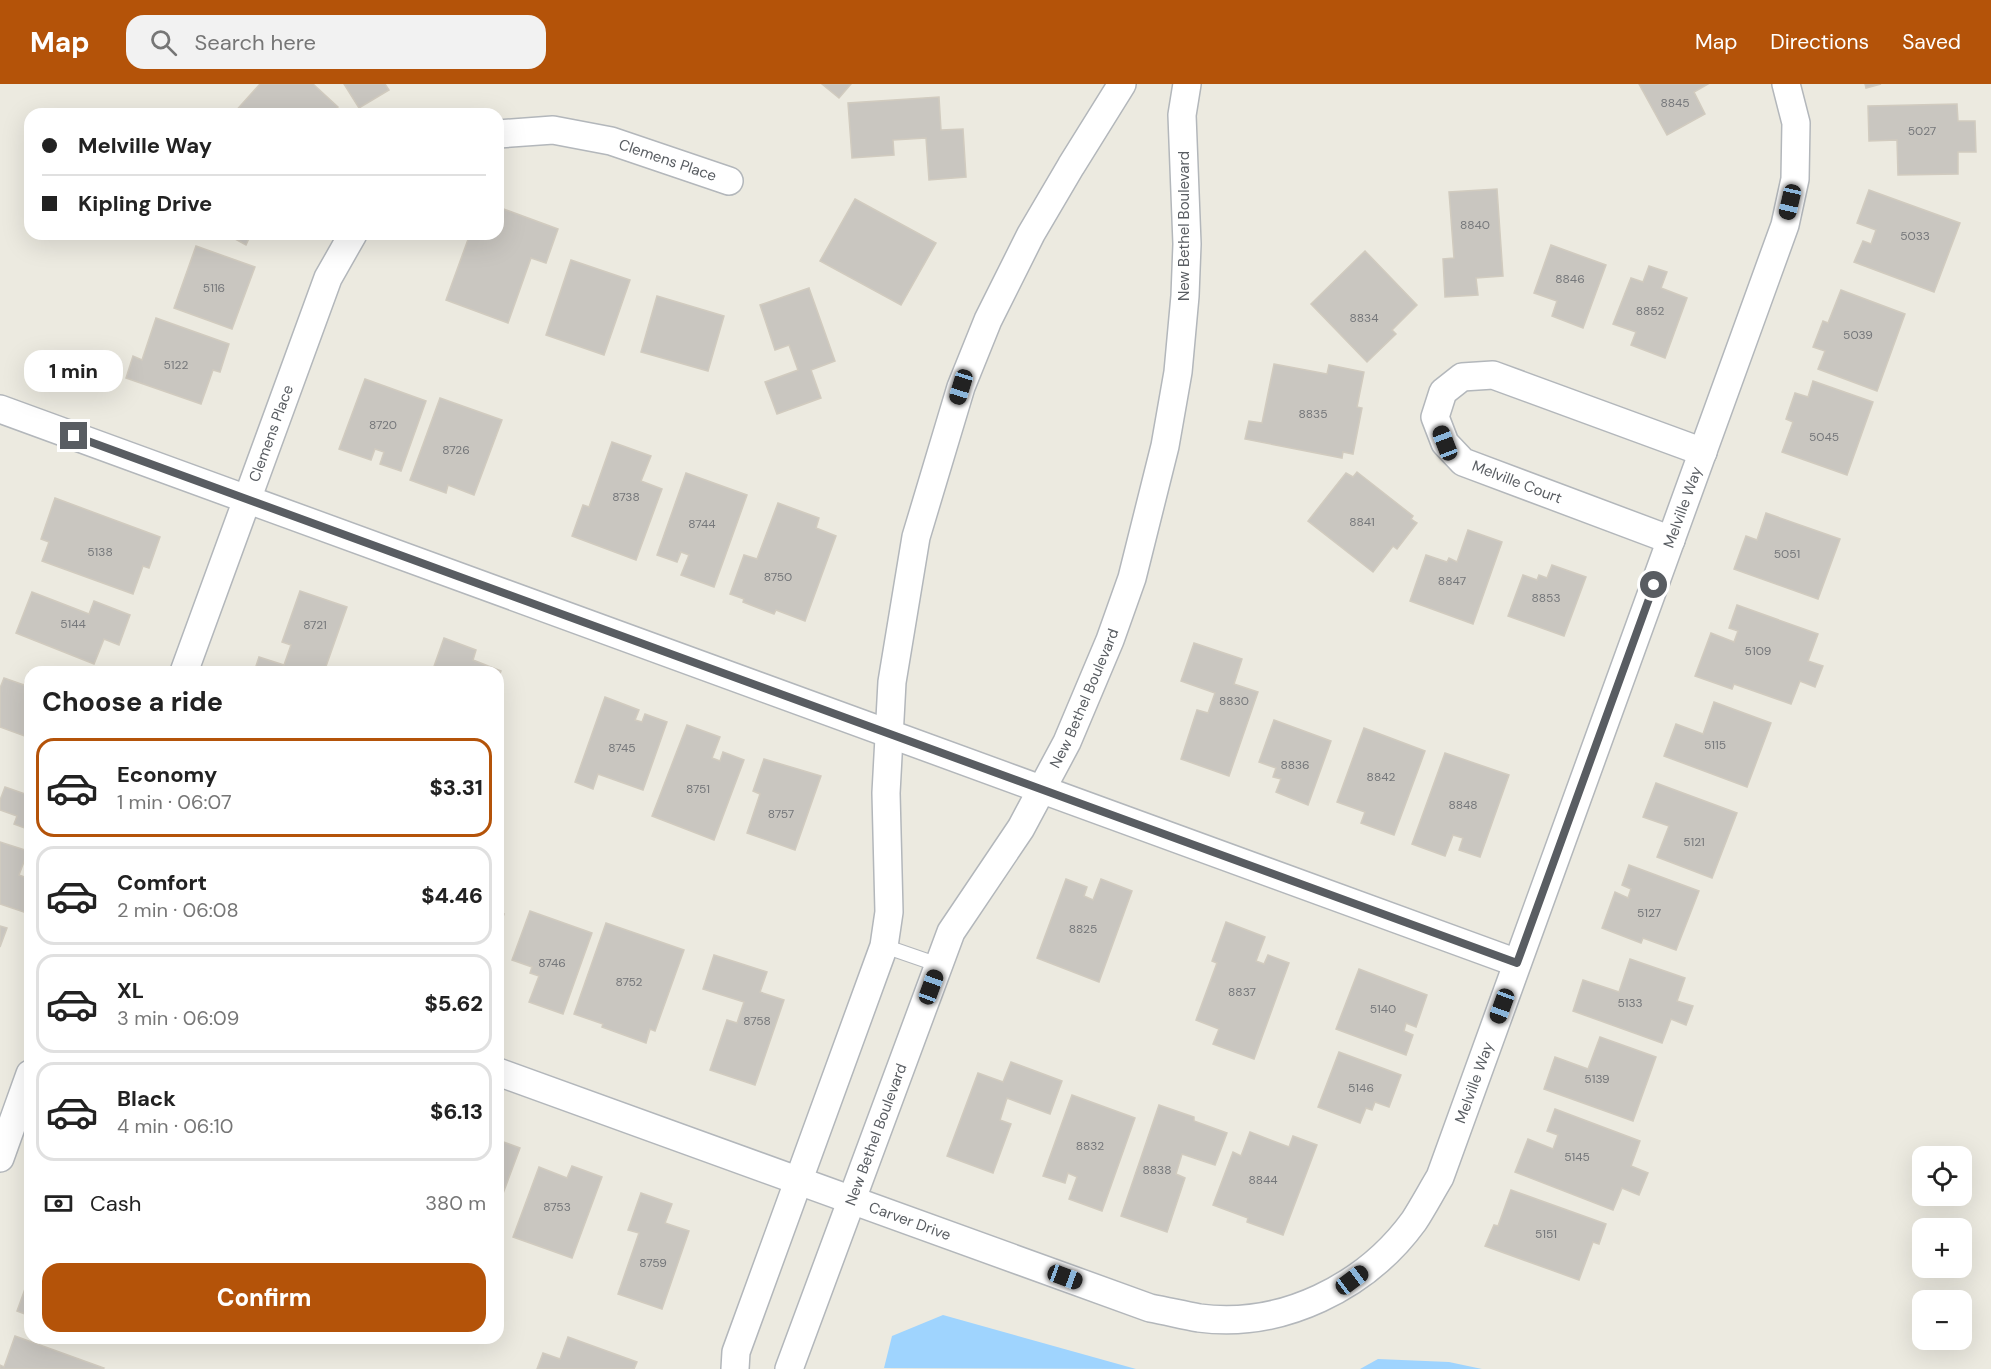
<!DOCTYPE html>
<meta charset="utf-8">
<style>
body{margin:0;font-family:"DM Sans",sans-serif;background:#f2f2f2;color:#222;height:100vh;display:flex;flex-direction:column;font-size:22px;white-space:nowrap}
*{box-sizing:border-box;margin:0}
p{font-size:20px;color:#767676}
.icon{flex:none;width:33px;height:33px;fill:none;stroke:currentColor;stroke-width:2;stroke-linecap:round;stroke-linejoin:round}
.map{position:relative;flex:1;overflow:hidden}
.drawer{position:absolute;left:24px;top:582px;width:480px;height:678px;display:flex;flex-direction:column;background:#fff;border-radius:18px;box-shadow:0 6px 24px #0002}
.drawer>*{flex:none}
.hud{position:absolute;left:24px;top:24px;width:480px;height:132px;border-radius:18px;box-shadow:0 6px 24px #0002;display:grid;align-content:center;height:132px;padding:0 18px;background:#fff}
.buttons{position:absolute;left:1912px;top:1062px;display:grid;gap:12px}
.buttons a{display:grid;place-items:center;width:60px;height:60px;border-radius:12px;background:#fff;box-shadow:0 6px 24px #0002;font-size:30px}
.end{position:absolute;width:27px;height:27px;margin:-14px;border:8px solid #595d62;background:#fff;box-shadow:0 0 0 3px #fff}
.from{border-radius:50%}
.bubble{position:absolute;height:42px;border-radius:18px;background:#fff;box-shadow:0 6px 24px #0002;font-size:20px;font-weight:800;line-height:42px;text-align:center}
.car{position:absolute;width:18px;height:36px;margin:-18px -9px;border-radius:8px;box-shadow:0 0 4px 2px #0007;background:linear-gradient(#222 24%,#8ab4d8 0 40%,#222 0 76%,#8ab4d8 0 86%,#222 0)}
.hud b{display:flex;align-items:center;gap:21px;height:57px;font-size:22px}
.hud b+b{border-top:2px solid #e0e0e0}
.hud i{width:15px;height:15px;background:#222}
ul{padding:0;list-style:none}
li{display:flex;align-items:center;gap:18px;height:99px;margin:0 12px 9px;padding:0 6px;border:3px solid #e0e0e0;border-radius:18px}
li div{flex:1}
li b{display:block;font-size:22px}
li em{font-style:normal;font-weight:800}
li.selected{border-color:#b45309}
li>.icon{width:54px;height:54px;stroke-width:1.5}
h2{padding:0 18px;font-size:27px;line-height:72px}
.pay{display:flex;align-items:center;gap:15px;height:66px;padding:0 18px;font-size:22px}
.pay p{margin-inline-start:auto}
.primary-button{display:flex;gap:12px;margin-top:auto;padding:12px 18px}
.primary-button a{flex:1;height:69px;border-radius:18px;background:#b45309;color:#fff;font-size:24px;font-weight:800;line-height:69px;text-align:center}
header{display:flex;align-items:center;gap:36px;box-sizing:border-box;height:84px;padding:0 30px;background:#b45309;color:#fff}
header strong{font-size:28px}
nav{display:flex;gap:33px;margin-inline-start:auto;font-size:21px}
.search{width:420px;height:54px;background:#f2f2f2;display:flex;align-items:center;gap:15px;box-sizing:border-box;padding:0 21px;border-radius:18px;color:#767676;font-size:22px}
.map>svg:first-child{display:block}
.water{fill:#9fd4fe}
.building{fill:#c9c6c0;stroke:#d1cbbf;stroke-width:1.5}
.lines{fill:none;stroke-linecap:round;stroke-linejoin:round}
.service-casing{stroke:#b3b7bb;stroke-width:16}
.minor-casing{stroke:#b3b7bb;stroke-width:30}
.service{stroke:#fff;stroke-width:14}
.minor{stroke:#fff;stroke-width:27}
.route{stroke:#595d62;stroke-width:8}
.labels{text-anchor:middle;stroke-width:5;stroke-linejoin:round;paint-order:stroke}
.number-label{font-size:12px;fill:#75777a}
.street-label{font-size:15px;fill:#595d62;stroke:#fff}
</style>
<header>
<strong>Map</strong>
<div class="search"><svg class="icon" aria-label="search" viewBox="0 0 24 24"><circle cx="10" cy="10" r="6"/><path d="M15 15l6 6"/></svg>Search here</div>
<nav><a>Map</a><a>Directions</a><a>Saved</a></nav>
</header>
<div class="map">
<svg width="1991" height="1285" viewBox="0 0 1991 1285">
<rect width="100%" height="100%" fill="#eceae0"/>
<!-- water -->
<g class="water">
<path d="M943,1231L1136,1285L884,1284L892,1252Z"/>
<path d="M1378,1275L1449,1278L1482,1285H1360Z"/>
</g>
<!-- building -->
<g class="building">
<path d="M260,0H313L338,23L331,30H233Z"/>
<path d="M344,0H385L389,6L359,24Z"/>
<path d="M822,0H851L839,14Z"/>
<path d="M1639,0H1708L1694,8L1705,30L1667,51Z"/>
<path d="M1865,0H1881L1866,4Z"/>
<path d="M939,13L941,46L963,45L966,93L929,96L926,54L893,56L894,71L852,74L848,19Z"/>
<path d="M1957,20L1958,37H1975L1976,68H1958V90L1898,91L1897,56L1869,57L1868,22Z"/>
<path d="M1497,105L1503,192L1476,194L1478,211L1445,213L1443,175L1454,174L1449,108Z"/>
<path d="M1869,106L1960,139L1934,208L1854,178L1863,157L1871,160L1876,146L1857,139Z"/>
<path d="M855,115L936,159L901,221L820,177Z"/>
<path d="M498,123L558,145L546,179L531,174L508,239L446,216L470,150H498Z"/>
<path d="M226,150H251L246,161Z"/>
<path d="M1551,161L1606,181L1583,244L1552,232L1557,217L1534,209Z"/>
<path d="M196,162L255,183L232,245L174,224Z"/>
<path d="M1365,167L1417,221L1392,246L1396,250L1367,278L1311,220Z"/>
<path d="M571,176L630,196L604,271L546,251Z"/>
<path d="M1649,182L1667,188L1661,204L1687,214L1665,274L1631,261L1636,248L1613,240L1631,194L1643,198Z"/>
<path d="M809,204L835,277L811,286L821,314L777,330L765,298L798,286L789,261L775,266L760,221Z"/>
<path d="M1841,206L1905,230L1877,307L1818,285L1825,267L1813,263L1823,237L1828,239Z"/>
<path d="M657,212L724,232L708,287L641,268Z"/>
<path d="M156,234L229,260L220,288L213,286L201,320L126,294L133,272L142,276Z"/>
<path d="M1274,280L1327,290L1329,281L1364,288L1357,323L1362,324L1353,370L1343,368L1342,374L1245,355L1249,337L1262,339Z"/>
<path d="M365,295L426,317L401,387L380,380L384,368L375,365L371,376L339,365Z"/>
<path d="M1813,297L1873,318L1847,391L1782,368L1793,338L1786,335L1795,309L1808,313Z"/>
<path d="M440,314L502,336L474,411L448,401L446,409L410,396Z"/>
<path d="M612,358L651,372L641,397L662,405L636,476L572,452L583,421L589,423Z"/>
<path d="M1357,388L1413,432L1411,435L1417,439L1397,465L1393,462L1373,488L1308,437L1346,389L1353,393Z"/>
<path d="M686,389L747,411L714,503L681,491L689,471L681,468L677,478L657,471Z"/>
<path d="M55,414L160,453L149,484L143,482L133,510L42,477L49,458L41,455Z"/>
<path d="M778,419L819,434L816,444L836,452L805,537L776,526L774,530L743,518L744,515L730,510L744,471L757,475Z"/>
<path d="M1766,429L1840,455L1818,515L1734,485L1746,452L1757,456Z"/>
<path d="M1468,446L1502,458L1473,540L1410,517L1426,471L1447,478L1449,474L1457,478Z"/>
<path d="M1552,481L1586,493L1564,552L1508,532L1523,491L1537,496L1539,491L1547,494Z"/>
<path d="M300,507L347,523L324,588H254L259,573L284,581L291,561L282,558Z"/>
<path d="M32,508L89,530L94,517L130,531L119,561L104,555L94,580L16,549Z"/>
<path d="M1737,521L1818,550L1808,577L1823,582L1815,603L1800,597L1791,620L1734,600L1732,605L1695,592L1711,549L1734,558L1738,547L1729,544Z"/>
<path d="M444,554L476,566L473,576L501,587L498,595V588H432Z"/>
<path d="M1194,559L1242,575L1234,600L1258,608L1229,692L1181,675L1197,626L1208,629L1215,609L1181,597Z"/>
<path d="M29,588H30V654L0,643V604L4,594L24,601Z"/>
<path d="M605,613L639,626L635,636L642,638L645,630L667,638L643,706L598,690L593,705L575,698Z"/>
<path d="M1714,618L1771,639L1747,703L1664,672L1676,640L1703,650Z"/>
<path d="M1274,636L1331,657L1308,721L1276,708L1281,695L1273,693L1276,684L1259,678Z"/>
<path d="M687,641L720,653L712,674L720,677L723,668L744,676L714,756L652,732Z"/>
<path d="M1364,644L1425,667L1394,751L1361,739L1365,728L1337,718Z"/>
<path d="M1445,669L1509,691L1480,773L1459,766L1463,754L1453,751L1445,772L1412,760Z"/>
<path d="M764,675L821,692L795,766L747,749L760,710L753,707Z"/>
<path d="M30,692V746L14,740L17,732L0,726V716L5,703L25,710Z"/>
<path d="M1656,699L1737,729L1712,794L1657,773L1669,742L1643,733Z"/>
<path d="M0,758L28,767L19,791L30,795V821L27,829L0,820Z"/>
<path d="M1629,781L1699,807L1676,866L1643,854L1641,859L1602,844L1615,808L1628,814L1631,805L1622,801Z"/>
<path d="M1066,795L1087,803L1084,812L1093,816L1101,795L1132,807L1099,898L1037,874Z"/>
<path d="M530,827L592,849L563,930L529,918L539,892L530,889L532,883L512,876Z"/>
<path d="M498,828L504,830L498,847Z"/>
<path d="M1226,838L1265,853L1256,877L1264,880L1268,871L1289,879L1254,975L1213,960L1219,945L1196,936L1217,879L1212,877Z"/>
<path d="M606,839L684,866L655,947L650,945L646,959L602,943L603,940L574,930Z"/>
<path d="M0,842L7,844L0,863Z"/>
<path d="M714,871L767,888L760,908L784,916L755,1001L710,986L727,936L737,939L744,918L703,905Z"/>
<path d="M1630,875L1685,894L1677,917L1693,922L1686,941L1671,935L1662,959L1573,927L1583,896L1619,908Z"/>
<path d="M1359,885L1427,911L1416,943L1406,939L1404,947L1413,951L1406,971L1336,945Z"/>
<path d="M1600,953L1656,973L1633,1037L1544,1005L1555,973L1588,985Z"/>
<path d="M1339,968L1401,991L1389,1023L1375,1018L1372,1026L1366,1024L1360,1039L1318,1023Z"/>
<path d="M1011,978L1062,997L1050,1030L1007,1014L1000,1036L1011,1040L993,1089L947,1072L978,989L1003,998Z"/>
<path d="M1072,1011L1135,1034L1102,1127L1069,1115L1077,1093L1068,1089L1065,1099L1043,1092Z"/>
<path d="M1159,1021L1194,1033V1037L1227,1049L1215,1081L1182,1070L1176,1090L1185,1094L1167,1148L1121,1132Z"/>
<path d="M1555,1025L1640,1057L1631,1082L1648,1089L1639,1111L1622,1104L1613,1126L1515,1088L1528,1055L1553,1065L1558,1051L1547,1047Z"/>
<path d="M1250,1048L1289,1063L1293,1052L1317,1061L1283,1151L1247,1138L1248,1134L1213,1121L1233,1068L1241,1072Z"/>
<path d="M498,1056L520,1064L498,1123Z"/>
<path d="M572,1082L602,1093L572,1174L513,1153L539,1083L567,1094Z"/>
<path d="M1511,1106L1606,1140L1599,1160L1593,1158L1579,1196L1485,1162L1494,1141L1498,1142Z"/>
<path d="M641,1109L672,1120L665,1139L689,1147L662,1225L618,1210L639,1149L628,1146Z"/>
<path d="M30,1191V1232L17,1227Z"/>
<path d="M15,1252L104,1284L103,1285H0V1281L4,1283Z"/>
<path d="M568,1253L637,1278L634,1285H537L543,1269L560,1275Z"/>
</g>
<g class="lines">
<!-- service casing -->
<g class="service-casing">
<path id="service" d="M884,862L939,881"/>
</g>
<!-- minor casing -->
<g class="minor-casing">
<g id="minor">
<path id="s1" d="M498,50L553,46L611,57L729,97"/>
<path d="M0,325L1517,879"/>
<path d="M1671,456L1463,378L1445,359L1435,333L1443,308L1462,293L1493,291L1703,368"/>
<path id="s2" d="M184,588L328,194L353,150"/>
<path id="s3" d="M498,988L1150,1224C1166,1227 1183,1231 1199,1234C1282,1245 1366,1203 1414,1137C1423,1123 1431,1108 1440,1093L1785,141L1795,95L1796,39L1786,0"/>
<path d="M0,1074L30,990"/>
<path d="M735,1285L736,1268L884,862L889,828L886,709L892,598L916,453L961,303L988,236L1031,150L1071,82L1122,0"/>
<path id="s4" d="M789,1285L951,848L1021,744L1067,658L1110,556L1132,494L1165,362L1178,288L1185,212L1187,160L1182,31L1187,0"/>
</g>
</g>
<!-- service -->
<use href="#service" class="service"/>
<!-- minor -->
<use href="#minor" class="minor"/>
</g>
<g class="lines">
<!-- route -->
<path class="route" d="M74,352L1517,879L1654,501"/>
</g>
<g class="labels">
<!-- number labels -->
<g class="number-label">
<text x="1675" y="23">8845</text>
<text x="1922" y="51">5027</text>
<text x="1475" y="145">8840</text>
<text x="1915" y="156">5033</text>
<text x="1570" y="199">8846</text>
<text x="214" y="208">5116</text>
<text x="1650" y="231">8852</text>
<text x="1364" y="238">8834</text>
<text x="1858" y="255">5039</text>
<text x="176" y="285">5122</text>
<text x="1313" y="334">8835</text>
<text x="383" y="345">8720</text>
<text x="1824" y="357">5045</text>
<text x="456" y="370">8726</text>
<text x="626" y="417">8738</text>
<text x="1362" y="442">8841</text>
<text x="702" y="444">8744</text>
<text x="100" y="472">5138</text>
<text x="1787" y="474">5051</text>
<text x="778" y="497">8750</text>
<text x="1452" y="501">8847</text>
<text x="1546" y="518">8853</text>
<text x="73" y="544">5144</text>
<text x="315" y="545">8721</text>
<text x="1758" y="571">5109</text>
<text x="1234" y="621">8830</text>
<text x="1715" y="665">5115</text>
<text x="622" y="668">8745</text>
<text x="1295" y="685">8836</text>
<text x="1381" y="697">8842</text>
<text x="698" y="709">8751</text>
<text x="1463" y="725">8848</text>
<text x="781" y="734">8757</text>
<text x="1694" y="762">5121</text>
<text x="1649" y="833">5127</text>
<text x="1083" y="849">8825</text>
<text x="552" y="883">8746</text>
<text x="629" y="902">8752</text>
<text x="1242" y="912">8837</text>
<text x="1630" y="923">5133</text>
<text x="1383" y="929">5140</text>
<text x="757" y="941">8758</text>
<text x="1597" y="999">5139</text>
<text x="1361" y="1008">5146</text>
<text x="1090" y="1066">8832</text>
<text x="1577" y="1077">5145</text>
<text x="1157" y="1090">8838</text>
<text x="1263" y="1100">8844</text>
<text x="557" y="1127">8753</text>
<text x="1546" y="1154">5151</text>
<text x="653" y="1183">8759</text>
</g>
<!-- street labels -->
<g class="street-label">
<text dy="5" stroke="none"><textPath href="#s1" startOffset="174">Clemens Place</textPath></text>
<text transform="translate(1184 142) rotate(-90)" y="5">New Bethel Boulevard</text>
<text dy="5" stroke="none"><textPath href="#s2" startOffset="254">Clemens Place</textPath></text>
<text transform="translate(1517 398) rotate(21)" y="5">Melville Court</text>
<text dy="5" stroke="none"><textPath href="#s3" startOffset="1754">Melville Way</textPath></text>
<text dy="5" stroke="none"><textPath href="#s4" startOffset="736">New Bethel Boulevard</textPath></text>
<text dy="5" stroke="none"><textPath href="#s3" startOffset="1142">Melville Way</textPath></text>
<text dy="5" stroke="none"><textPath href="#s4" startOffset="250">New Bethel Boulevard</textPath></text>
<text dy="5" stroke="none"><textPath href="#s3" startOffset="438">Carver Drive</textPath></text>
</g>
</g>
</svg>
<div class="buttons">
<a><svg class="icon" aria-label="locate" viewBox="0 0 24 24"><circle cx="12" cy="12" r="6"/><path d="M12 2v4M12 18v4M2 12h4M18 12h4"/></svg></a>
<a>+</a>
<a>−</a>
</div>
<i class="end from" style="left:1654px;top:501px"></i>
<i class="end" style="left:74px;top:352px"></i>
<div class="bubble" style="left:24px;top:266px;width:99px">1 min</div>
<i class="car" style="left:1790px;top:118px;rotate:193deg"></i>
<i class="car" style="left:961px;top:303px;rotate:197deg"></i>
<i class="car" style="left:1445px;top:359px;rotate:339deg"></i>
<i class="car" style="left:931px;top:903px;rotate:20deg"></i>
<i class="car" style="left:1502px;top:922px;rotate:200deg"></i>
<i class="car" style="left:1065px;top:1193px;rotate:110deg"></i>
<i class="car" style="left:1352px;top:1196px;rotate:53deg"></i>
<div class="hud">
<b><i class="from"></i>Melville Way</b>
<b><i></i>Kipling Drive</b>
</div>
<section class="drawer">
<h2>Choose a ride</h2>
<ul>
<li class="selected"><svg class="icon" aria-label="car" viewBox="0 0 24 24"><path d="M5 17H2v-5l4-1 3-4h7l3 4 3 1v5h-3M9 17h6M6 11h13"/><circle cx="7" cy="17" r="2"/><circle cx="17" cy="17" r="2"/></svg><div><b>Economy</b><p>1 min · 06:07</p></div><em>$3.31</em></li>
<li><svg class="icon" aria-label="car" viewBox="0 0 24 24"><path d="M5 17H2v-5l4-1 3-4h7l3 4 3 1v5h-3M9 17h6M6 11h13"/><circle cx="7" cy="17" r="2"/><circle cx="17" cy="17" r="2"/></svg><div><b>Comfort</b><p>2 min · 06:08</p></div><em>$4.46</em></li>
<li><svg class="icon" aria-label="car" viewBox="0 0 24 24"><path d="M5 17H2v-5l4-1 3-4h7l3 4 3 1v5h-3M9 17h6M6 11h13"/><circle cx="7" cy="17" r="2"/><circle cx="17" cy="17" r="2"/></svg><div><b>XL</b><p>3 min · 06:09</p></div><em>$5.62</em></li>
<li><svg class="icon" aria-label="car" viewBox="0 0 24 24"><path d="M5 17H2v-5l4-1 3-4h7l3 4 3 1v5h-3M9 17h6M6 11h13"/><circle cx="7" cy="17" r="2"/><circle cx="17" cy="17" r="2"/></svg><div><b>Black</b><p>4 min · 06:10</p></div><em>$6.13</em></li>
</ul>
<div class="pay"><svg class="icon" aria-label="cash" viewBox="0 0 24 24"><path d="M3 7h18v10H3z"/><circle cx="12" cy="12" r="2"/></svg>Cash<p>380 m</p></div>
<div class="primary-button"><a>Confirm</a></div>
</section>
</div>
